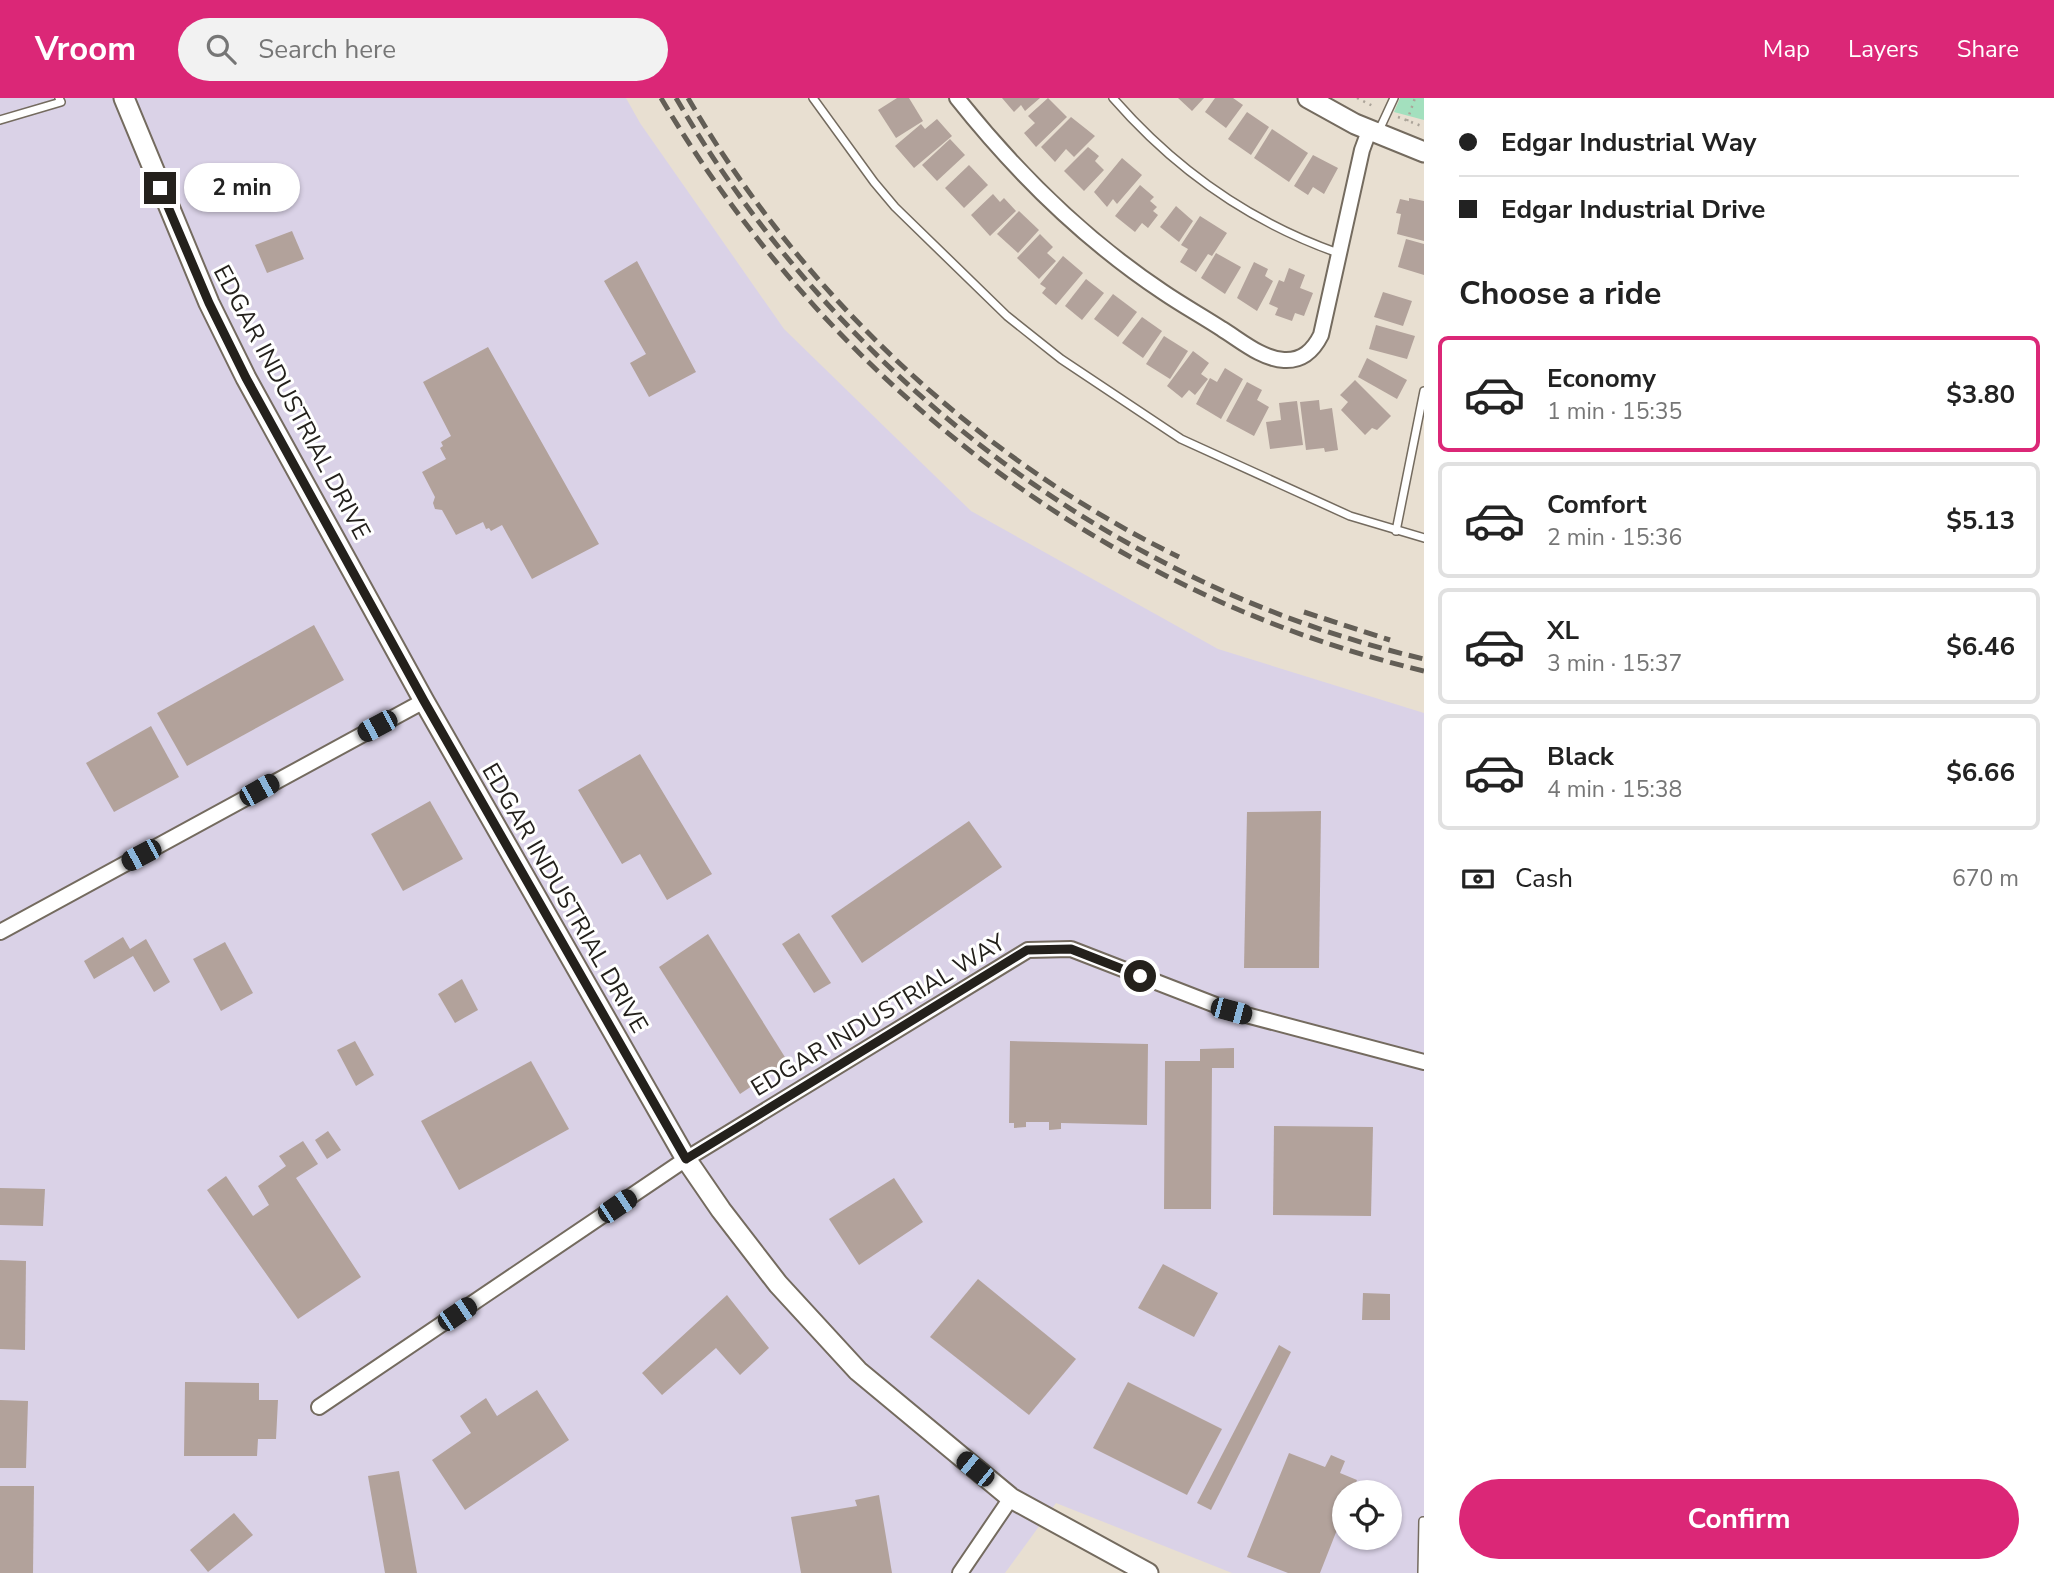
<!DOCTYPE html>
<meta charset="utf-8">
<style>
body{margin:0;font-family:"Nunito Sans",sans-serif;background:#f2f2f2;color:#222;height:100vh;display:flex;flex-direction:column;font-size:26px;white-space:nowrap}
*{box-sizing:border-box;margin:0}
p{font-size:23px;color:#767676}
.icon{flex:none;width:38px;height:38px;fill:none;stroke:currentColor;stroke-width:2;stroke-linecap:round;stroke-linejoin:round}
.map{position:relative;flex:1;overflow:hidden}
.panel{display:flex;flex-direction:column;background:#fff;width:630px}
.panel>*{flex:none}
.guide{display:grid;align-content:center;height:154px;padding:0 35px;background:#fff}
.buttons{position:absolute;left:1332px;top:1382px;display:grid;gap:14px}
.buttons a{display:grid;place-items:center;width:70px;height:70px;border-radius:50%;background:#fff;box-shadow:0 2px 5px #0004;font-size:35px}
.end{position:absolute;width:32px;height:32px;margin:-16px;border:9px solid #24211c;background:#fff;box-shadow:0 0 0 4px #fff}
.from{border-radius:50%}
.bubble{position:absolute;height:49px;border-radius:24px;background:#fff;box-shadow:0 2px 5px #0004;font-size:23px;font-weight:700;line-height:49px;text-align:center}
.car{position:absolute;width:21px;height:42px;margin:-21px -10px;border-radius:9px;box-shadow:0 0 5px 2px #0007;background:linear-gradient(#222 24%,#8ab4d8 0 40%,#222 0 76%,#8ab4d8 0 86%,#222 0)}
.guide b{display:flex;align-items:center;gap:24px;height:66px;font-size:26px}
.guide b+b{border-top:2px solid #e0e0e0}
.guide i{width:18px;height:18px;background:#222}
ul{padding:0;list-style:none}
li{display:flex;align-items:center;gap:21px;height:116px;margin:0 14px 10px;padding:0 21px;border:4px solid #e0e0e0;border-radius:10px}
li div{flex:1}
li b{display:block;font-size:26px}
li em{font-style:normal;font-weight:700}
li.current{border-color:#db2777}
li>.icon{width:63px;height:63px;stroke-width:1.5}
h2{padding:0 35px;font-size:32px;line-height:84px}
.pay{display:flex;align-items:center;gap:18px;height:77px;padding:0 35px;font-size:26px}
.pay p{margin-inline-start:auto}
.cta{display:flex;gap:14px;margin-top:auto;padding:14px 35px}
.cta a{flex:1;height:80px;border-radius:42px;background:#db2777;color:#fff;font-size:28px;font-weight:700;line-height:80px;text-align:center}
header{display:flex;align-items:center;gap:42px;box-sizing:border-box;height:98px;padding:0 35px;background:#db2777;color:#fff}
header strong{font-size:33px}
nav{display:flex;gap:38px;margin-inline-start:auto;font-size:24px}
.search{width:490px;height:63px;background:#f2f2f2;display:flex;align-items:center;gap:18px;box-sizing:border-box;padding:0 24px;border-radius:38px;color:#767676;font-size:26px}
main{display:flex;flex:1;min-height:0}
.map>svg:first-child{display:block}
.industrial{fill:#dad2e7;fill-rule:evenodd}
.green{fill:#a3e0be}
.building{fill:#b2a29b}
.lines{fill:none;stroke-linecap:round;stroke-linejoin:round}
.lane-casing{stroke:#746b5f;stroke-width:10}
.street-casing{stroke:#746b5f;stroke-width:18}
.secondary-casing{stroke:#746b5f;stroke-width:23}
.path{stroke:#aba499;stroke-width:2.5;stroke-dasharray:2 5;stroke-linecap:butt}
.lane{stroke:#fff;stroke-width:7}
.street{stroke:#fff;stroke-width:14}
.secondary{stroke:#fff;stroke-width:19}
.rail{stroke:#635e56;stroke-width:5;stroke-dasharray:14 7;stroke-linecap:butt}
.route{stroke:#24211c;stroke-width:9}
.labels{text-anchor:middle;stroke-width:6;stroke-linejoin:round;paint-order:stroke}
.street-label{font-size:24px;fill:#24211c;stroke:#fff}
</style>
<header>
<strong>Vroom</strong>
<div class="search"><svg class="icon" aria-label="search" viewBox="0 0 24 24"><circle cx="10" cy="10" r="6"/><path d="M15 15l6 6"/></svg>Search here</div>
<nav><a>Map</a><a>Layers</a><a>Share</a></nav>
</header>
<main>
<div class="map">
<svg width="1424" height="1475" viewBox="0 0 1424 1475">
<rect width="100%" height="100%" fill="#e8dfd1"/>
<!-- industrial -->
<path class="industrial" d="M0,0H626L640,25L784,231L971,413L1218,551L1424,615V1475H1232L1056,1405L1005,1475H0ZM1344,1395H1390V1440H1344Z"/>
<!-- green -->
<path class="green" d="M1400,0H1424V22L1394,14Z"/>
<!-- building -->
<g class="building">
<path d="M897,0H909L923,23L896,40L878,12Z"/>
<path d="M1002,0H1040L1025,13L1021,7L1014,14Z"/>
<path d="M1048,0L1067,19L1036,49L1024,35L1035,25L1028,18Z"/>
<path d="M1178,0H1204L1192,13Z"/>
<path d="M1215,0H1233L1243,7L1226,30L1205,14Z"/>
<path d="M1247,14L1269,29L1251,57L1228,41Z"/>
<path d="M1071,19L1095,38L1074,59L1066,51L1055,64L1041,49Z"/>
<path d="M937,21L952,38L914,70L895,48L921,26L925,31Z"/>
<path d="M1272,31L1308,55L1289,84L1254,60Z"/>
<path d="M950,41L965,57L937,83L922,67Z"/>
<path d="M1088,49L1099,58L1095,63L1104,72L1084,93L1064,73Z"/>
<path d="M1313,57L1338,70L1324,96L1313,89L1308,97L1294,88Z"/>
<path d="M1122,60L1142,77L1117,106L1113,101L1107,109L1094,94Z"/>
<path d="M969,67L988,87L964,110L945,90Z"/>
<path d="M1140,87L1154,99L1150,103L1157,109L1153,113L1158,117L1148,130L1142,125L1135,134L1115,118Z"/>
<path d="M993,96L1000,104L1004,100L1016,113L990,138L971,117Z"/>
<path d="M1409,100L1424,103V143L1397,136L1401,116L1396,115L1400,101L1409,103Z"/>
<path d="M1176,108L1193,123L1179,144L1160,129Z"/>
<path d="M1019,113L1039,132L1018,155L997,136Z"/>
<path d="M1200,118L1227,135L1212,158L1208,156L1196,174L1180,164L1188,151L1181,147Z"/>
<path d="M292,133L304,161L267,175L255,147Z"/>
<path d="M1040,136L1053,149L1047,155L1056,163L1039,181L1017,160Z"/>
<path d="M1406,141L1424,146V177L1398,169Z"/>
<path d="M1216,155L1241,169L1225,196L1201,180Z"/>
<path d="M1063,158L1083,175L1056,207L1042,195L1046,190L1040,186Z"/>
<path d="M637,163L696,274L649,299L630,265L646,256L604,183Z"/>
<path d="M1254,164L1268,171L1265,178L1273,183L1257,213L1237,200Z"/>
<path d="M1289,170L1305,177L1300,190L1313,195L1304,218L1295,215L1292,223L1275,217L1278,210L1269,206L1279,182L1284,184Z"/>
<path d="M1086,181L1104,195L1082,222L1065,208Z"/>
<path d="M1383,194L1412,203L1403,228L1374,219Z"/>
<path d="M1113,196L1137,214L1118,239L1094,221Z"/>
<path d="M1142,219L1162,233L1143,260L1122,245Z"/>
<path d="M1376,227L1415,238L1407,261L1369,251Z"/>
<path d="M1164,238L1188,253L1170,281L1146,266Z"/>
<path d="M488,249L599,446L532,481L502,427L491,433L489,430L486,431L483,424L456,437L442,412L435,411L433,405L435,399L422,374L446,361L440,350L443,348L441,344L451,338L423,284Z"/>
<path d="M1193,253L1209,265L1201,276L1208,281L1195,297L1189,292L1182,300L1167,288Z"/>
<path d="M1367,260L1407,282L1397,301L1358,279Z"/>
<path d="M1225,270L1243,281L1221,321L1196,306L1210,280L1217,284Z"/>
<path d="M1355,282L1391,318L1377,332L1372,330L1365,337L1341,312L1348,304L1340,297Z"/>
<path d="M1247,284L1262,292L1257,302L1269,309L1254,338L1226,323Z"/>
<path d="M1319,302L1320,312L1332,310L1338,352L1325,354L1324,350L1306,352L1300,304Z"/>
<path d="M1297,303L1303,347L1270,351L1266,324L1281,322L1279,305Z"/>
<path d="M314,527L344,582L187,668L157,615Z"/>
<path d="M151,628L179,679L114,714L86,665Z"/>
<path d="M640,656L712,776L667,802L640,756L622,766L578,692Z"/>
<path d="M430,703L463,761L403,793L371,736Z"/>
<path d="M1321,713L1319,870H1244L1247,714Z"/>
<path d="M969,723L1002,769L862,865L831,818Z"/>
<path d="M799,835L831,885L814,895L782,846Z"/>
<path d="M708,836L788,964L740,996L659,869Z"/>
<path d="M123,839L130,851L146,841L170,884L154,894L133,858L94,881L84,863Z"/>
<path d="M225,844L253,895L221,913L193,861Z"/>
<path d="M462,881L478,912L455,925L438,896Z"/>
<path d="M355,943L374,977L356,988L337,952Z"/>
<path d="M1010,943L1148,946L1147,1027L1061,1025V1031L1049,1032V1024H1026V1029L1014,1030V1025H1009Z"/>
<path d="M1234,950V970H1212L1211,1111H1164L1165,963H1200V951Z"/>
<path d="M531,963L569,1031L459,1092L421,1023Z"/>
<path d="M1274,1028L1373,1029L1371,1118L1273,1117Z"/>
<path d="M328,1033L341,1052L327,1061L315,1042Z"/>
<path d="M303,1043L318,1066L296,1080L361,1179L298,1221L207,1092L226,1078L253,1118L269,1107L258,1088L286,1068L279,1058Z"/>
<path d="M894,1080L923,1124L859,1167L829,1121Z"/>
<path d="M0,1090L45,1091L43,1128L0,1127Z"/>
<path d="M0,1162L26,1163L25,1252L0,1251Z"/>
<path d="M1163,1166L1218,1195L1194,1239L1138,1210Z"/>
<path d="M978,1181L1076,1261L1029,1317L930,1239Z"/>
<path d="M1363,1195L1390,1196V1222H1362Z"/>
<path d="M727,1197L769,1250L740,1277L716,1250L662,1297L642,1275Z"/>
<path d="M1279,1247L1291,1254L1211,1412L1197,1405Z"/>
<path d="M185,1284L259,1285V1302H278L276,1341H258L257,1358H184Z"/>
<path d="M1128,1284L1222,1331L1187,1397L1093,1350Z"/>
<path d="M537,1292L569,1342L465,1412L432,1362L471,1335L460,1318L486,1300L497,1318Z"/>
<path d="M0,1302L28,1303L26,1370H0Z"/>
<path d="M1289,1355L1325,1369L1331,1357L1345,1363L1340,1375L1357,1382L1352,1395H1344V1414L1320,1475H1288L1247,1459Z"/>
<path d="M399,1373L417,1475H385L368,1378Z"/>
<path d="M0,1388H34L33,1475H0Z"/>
<path d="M879,1397L892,1475H801L791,1419L857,1408L855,1402Z"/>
<path d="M234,1415L253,1437L208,1474L190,1452Z"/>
</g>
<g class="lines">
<!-- lane casing -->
<g class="lane-casing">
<g id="lane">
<path d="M813,0L874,84L895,109L1007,218L1061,261L1181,341L1350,418L1424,440"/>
<path d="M1113,0C1174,70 1250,124 1338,155"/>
<path d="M0,22L61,4L59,0"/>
<path d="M1375,31L1381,28L1394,0"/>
<path d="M1396,433L1424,293"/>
<path d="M1422,1475L1423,1423"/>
</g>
</g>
<!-- street casing -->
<g class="street-casing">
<g id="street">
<path d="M957,0C1015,73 1085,142 1163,194C1182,207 1202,218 1222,231C1240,242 1262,261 1284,262C1302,263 1313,253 1321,237L1362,52L1369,33"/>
<path d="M0,834L424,603"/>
<path d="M319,1309L686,1061L1028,852L1071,851L1231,913L1424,964"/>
<path d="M960,1475L1011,1400"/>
</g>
</g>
<!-- secondary casing -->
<g class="secondary-casing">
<g id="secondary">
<path d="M124,0L209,205L246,280L424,603L686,1061L721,1112L778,1186L858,1273L1011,1400L1148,1475"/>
<path d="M1308,0L1355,26L1424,54"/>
</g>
</g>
<!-- path -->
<g class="path">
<path d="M1357,0L1375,9"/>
<path d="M1398,19L1424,29"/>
<path d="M1407,23L1415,0"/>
</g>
<!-- lane -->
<use href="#lane" class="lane"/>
<!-- street -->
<use href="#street" class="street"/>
<!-- secondary -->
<use href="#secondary" class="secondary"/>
<!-- rail -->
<g class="rail">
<path d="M661,0C829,284 1102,496 1424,573"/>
<path d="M676,0C837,277 1110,487 1424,561"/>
<path d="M688,0C801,195 976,360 1179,459"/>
<path d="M1304,514L1390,542"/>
</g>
</g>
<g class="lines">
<!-- route -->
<path class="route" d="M160,90L209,205L246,280L424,603L686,1061L1027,852L1071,851L1140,878"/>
</g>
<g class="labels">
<!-- street labels -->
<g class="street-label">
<text transform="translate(292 304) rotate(62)" y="8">EDGAR INDUSTRIAL DRIVE</text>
<text transform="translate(565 800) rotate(60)" y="8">EDGAR INDUSTRIAL DRIVE</text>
<text transform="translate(878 917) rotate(-31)" y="8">EDGAR INDUSTRIAL WAY</text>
</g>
</g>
</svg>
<div class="buttons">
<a><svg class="icon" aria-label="locate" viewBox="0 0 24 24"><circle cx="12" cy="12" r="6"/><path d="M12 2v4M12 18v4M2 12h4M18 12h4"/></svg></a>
</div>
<i class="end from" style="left:1140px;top:878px"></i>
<i class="end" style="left:160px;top:90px"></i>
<div class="bubble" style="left:184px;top:65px;width:116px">2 min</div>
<i class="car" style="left:377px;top:628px;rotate:242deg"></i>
<i class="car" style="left:259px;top:692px;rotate:61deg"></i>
<i class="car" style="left:141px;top:757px;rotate:242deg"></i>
<i class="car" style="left:1231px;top:913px;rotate:105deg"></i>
<i class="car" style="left:617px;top:1108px;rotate:56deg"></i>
<i class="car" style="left:457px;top:1216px;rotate:56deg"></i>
<i class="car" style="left:975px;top:1371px;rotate:309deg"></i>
</div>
<section class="panel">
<div class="guide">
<b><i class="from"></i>Edgar Industrial Way</b>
<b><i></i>Edgar Industrial Drive</b>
</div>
<h2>Choose a ride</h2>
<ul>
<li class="current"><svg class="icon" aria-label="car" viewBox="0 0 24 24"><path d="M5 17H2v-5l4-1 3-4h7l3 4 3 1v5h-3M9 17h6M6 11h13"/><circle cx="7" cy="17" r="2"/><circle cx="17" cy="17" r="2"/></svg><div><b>Economy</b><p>1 min · 15:35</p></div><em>$3.80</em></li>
<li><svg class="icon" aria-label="car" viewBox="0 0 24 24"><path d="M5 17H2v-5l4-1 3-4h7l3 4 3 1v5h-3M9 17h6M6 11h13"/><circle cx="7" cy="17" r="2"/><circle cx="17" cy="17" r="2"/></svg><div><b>Comfort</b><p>2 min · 15:36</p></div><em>$5.13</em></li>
<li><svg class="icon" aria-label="car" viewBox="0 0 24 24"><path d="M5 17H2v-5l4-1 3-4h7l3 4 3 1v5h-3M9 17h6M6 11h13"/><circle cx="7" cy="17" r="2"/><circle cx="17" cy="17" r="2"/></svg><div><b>XL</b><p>3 min · 15:37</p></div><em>$6.46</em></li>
<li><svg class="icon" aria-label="car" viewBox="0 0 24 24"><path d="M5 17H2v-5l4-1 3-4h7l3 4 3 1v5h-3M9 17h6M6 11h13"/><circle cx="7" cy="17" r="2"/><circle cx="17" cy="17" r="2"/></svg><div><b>Black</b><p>4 min · 15:38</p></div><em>$6.66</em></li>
</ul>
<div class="pay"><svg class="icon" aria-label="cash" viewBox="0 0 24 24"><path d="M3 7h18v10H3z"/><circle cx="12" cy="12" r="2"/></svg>Cash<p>670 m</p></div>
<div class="cta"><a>Confirm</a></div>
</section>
</main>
